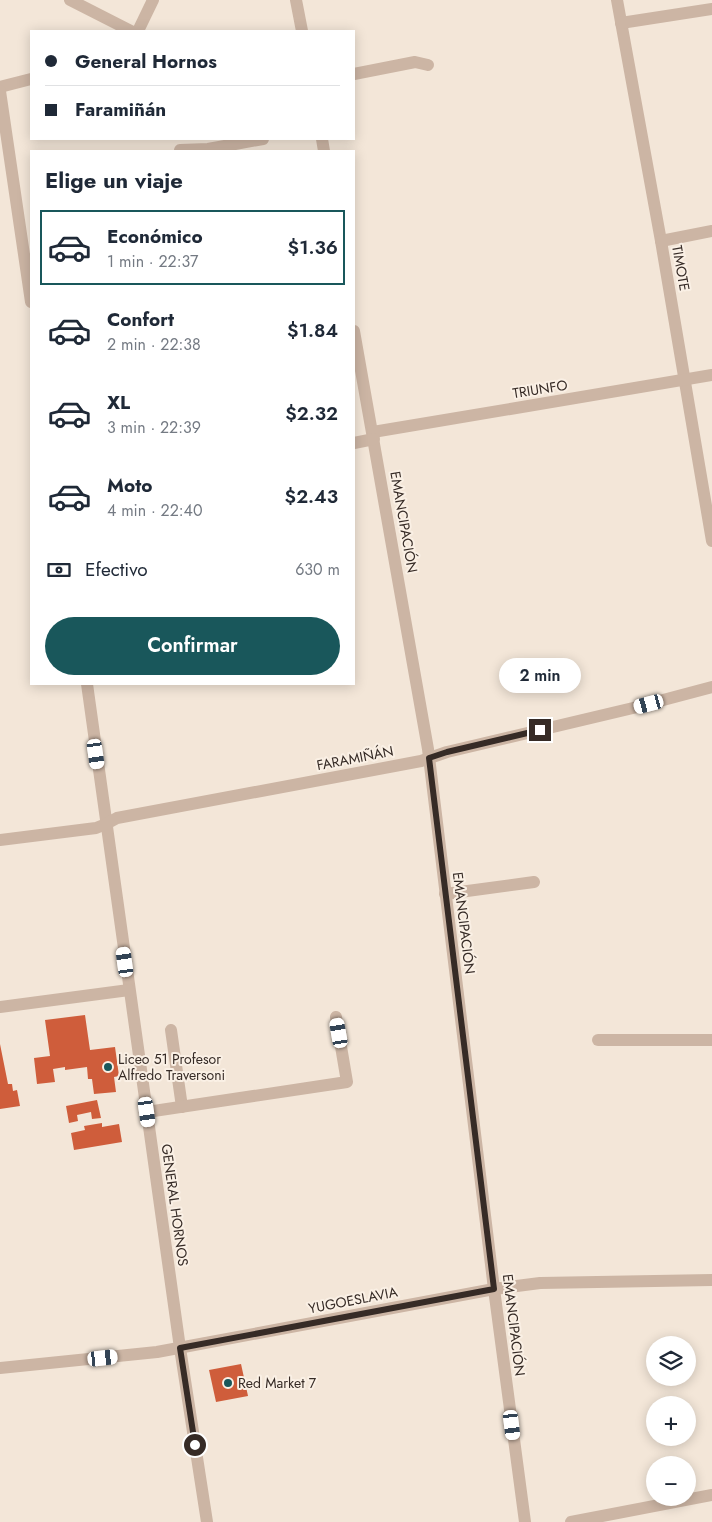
<!DOCTYPE html>
<html lang="es">
<meta charset="utf-8">
<style>
body{margin:0;font-family:Jost,sans-serif;background:#f2f2f3;color:#1f2937;height:100vh;display:flex;flex-direction:column;font-size:19px;white-space:nowrap}
*{box-sizing:border-box;margin:0}
p{font-size:16px;color:#747a83}
.icon{flex:none;width:28px;height:28px;fill:none;stroke:currentColor;stroke-width:2;stroke-linecap:round;stroke-linejoin:round}
.map{position:relative;flex:1;overflow:hidden}
.side{position:absolute;left:30px;top:150px;width:325px;height:535px;display:flex;flex-direction:column;background:#fff;border-radius:0px;box-shadow:0 2px 12px #0003}
.side>*{flex:none}
.top-card{position:absolute;left:30px;top:30px;width:325px;height:110px;border-radius:0px;box-shadow:0 2px 12px #0003;display:grid;align-content:center;height:110px;padding:0 15px;background:#fff}
.buttons{position:absolute;left:646px;top:1336px;display:grid;gap:10px}
.buttons a{display:grid;place-items:center;width:50px;height:50px;border-radius:50%;background:#fff;box-shadow:0 2px 12px #0003;font-size:25px}
.end{position:absolute;width:22px;height:22px;margin:-11px;border:6px solid #362b26;background:#fff;box-shadow:0 0 0 2px #fff}
.from{border-radius:50%}
.bubble{position:absolute;height:35px;border-radius:18px;background:#fff;box-shadow:0 2px 12px #0003;font-size:16px;font-weight:600;line-height:35px;text-align:center}
.car{position:absolute;width:15px;height:30px;margin:-15px -8px;border-radius:6px;box-shadow:0 0 4px 1px #0007;background:linear-gradient(#fff 24%,#345 0 40%,#fff 0 76%,#345 0 86%,#fff 0)}
.top-card b{display:flex;align-items:center;gap:18px;height:48px;font-size:19px}
.top-card b+b{border-top:1px solid #e0e1e3}
.top-card i{width:12px;height:12px;background:#1f2937}
ul{padding:0;list-style:none}
li{display:flex;align-items:center;gap:15px;height:75px;margin:0 10px 8px;padding:0 5px;border:2px solid transparent;border-radius:0px}
li div{flex:1}
li b{display:block;font-size:19px}
li em{font-style:normal;font-weight:600}
li.on{border-color:#19575b}
li>.icon{width:45px;height:45px;stroke-width:1.5}
h2{padding:0 15px;font-size:22px;line-height:60px}
.pay{display:flex;align-items:center;gap:12px;height:55px;padding:0 15px;font-size:19px}
.pay p{margin-inline-start:auto}
.primary-button{display:flex;gap:10px;margin-top:auto;padding:10px 15px}
.primary-button a{flex:1;height:58px;border-radius:30px;background:#19575b;color:#fff;font-size:20px;font-weight:600;line-height:58px;text-align:center}
.map>svg:first-child{display:block}
.building{fill:#cf5d3b}
.lines{fill:none;stroke-linecap:round;stroke-linejoin:round}
.minor{stroke:#ccb5a4;stroke-width:12}
.route{stroke:#362b26;stroke-width:6}
.poi-dot{fill:#19575b;stroke:#faf0e5;stroke-width:2}
.labels{text-anchor:middle;stroke-width:4;stroke-linejoin:round;paint-order:stroke}
.street-label{font-size:14px;fill:#362b26;stroke:#faf0e5}
.poi-label{font-size:14px;fill:#362b26;stroke:#faf0e5;text-anchor:start}
</style>
<div class="map">
<svg width="712" height="1522" viewBox="0 0 712 1522">
<rect width="100%" height="100%" fill="#f3e6d8"/>
<!-- building -->
<g class="building">
<path d="M85,1015L90,1050L115,1047L119,1076L114,1077L116,1092L94,1094L92,1079H88L87,1067L65,1070V1067L53,1069L55,1082L37,1084L34,1058L50,1056L45,1020Z"/>
<path d="M0,1044L8,1084H12L13,1091L17,1090L20,1106L0,1109Z"/>
<path d="M97,1100L101,1118L92,1119L91,1112L77,1115L78,1121L69,1123L66,1106Z"/>
<path d="M102,1123V1127L119,1124L122,1142L74,1150L71,1133L85,1130L84,1126Z"/>
<path d="M241,1364L248,1396L216,1402L209,1370Z"/>
</g>
<g class="lines">
<!-- minor -->
<g class="minor">
<path d="M70,0L131,31"/>
<path d="M296,0L302,31"/>
<path d="M617,0L661,241L712,541"/>
<path d="M621,23L712,9"/>
<path d="M138,31L153,0"/>
<path d="M354,74L415,62L428,65"/>
<path d="M0,87L31,79"/>
<path d="M0,91L31,302"/>
<path d="M322,139L324,151"/>
<path d="M180,150L208,149L263,139"/>
<path d="M661,241L712,231"/>
<path d="M354,331L428,749L494,1289L525,1522"/>
<path d="M373,432L712,375"/>
<path d="M354,443L374,439"/>
<path d="M87,684L180,1348L207,1522"/>
<path d="M0,840L96,828L106,824L117,818L421,761L447,752L633,708L712,687"/>
<path d="M445,894L534,882"/>
<path d="M0,1007L129,990"/>
<path d="M171,1030L182,1107"/>
<path d="M598,1040H712"/>
<path d="M147,1112L347,1082L336,1017"/>
<path d="M0,1368L157,1352L494,1289L540,1283L712,1280"/>
<path d="M571,1522L712,1495"/>
</g>
</g>
<g class="lines">
<!-- route -->
<path class="route" d="M195,1445L180,1348L494,1289L429,758L447,752L540,730"/>
</g>
<!-- markers -->
<g class="poi-dot">
<circle cx="108" cy="1067" r="5"/>
<circle cx="228" cy="1383" r="5"/>
</g>
<g class="labels">
<!-- street labels -->
<g class="street-label">
<text transform="translate(681 268) rotate(80)" y="5">TIMOTE</text>
<text transform="translate(540 389) rotate(-9)" y="5">TRIUNFO</text>
<text transform="translate(404 522) rotate(80)" y="5">EMANCIPACIÓN</text>
<text transform="translate(355 758) rotate(-11)" y="5">FARAMIÑÁN</text>
<text transform="translate(464 923) rotate(83)" y="5">EMANCIPACIÓN</text>
<text transform="translate(175 1205) rotate(82)" y="5">GENERAL HORNOS</text>
<text transform="translate(353 1300) rotate(-11)" y="5">YUGOESLAVIA</text>
<text transform="translate(514 1325) rotate(83)" y="5">EMANCIPACIÓN</text>
</g>
<!-- poi labels -->
<g class="poi-label">
<text x="118" y="1064">Liceo 51 Profesor<tspan x="118" dy="16">Alfredo Traversoni</tspan></text>
<text x="238" y="1388">Red Market 7</text>
</g>
</g>
</svg>
<div class="buttons">
<a><svg class="icon" aria-label="layers" viewBox="0 0 24 24"><path d="M12 4l9 5-9 5-9-5zM3 14l9 5 9-5"/></svg></a>
<a>+</a>
<a>−</a>
</div>
<i class="end from" style="left:195px;top:1445px"></i>
<i class="end" style="left:540px;top:730px"></i>
<div class="bubble" style="left:499px;top:658px;width:82px">2 min</div>
<i class="car" style="left:649px;top:704px;rotate:255deg"></i>
<i class="car" style="left:96px;top:754px;rotate:172deg"></i>
<i class="car" style="left:125px;top:962px;rotate:352deg"></i>
<i class="car" style="left:339px;top:1033px;rotate:350deg"></i>
<i class="car" style="left:147px;top:1112px;rotate:172deg"></i>
<i class="car" style="left:103px;top:1358px;rotate:84deg"></i>
<i class="car" style="left:512px;top:1425px;rotate:173deg"></i>
<div class="top-card">
<b><i class="from"></i>General Hornos</b>
<b><i></i>Faramiñán</b>
</div>
<section class="side">
<h2>Elige un viaje</h2>
<ul>
<li class="on"><svg class="icon" aria-label="car" viewBox="0 0 24 24"><path d="M5 17H2v-5l4-1 3-4h7l3 4 3 1v5h-3M9 17h6M6 11h13"/><circle cx="7" cy="17" r="2"/><circle cx="17" cy="17" r="2"/></svg><div><b>Económico</b><p>1 min · 22:37</p></div><em>$1.36</em></li>
<li><svg class="icon" aria-label="car" viewBox="0 0 24 24"><path d="M5 17H2v-5l4-1 3-4h7l3 4 3 1v5h-3M9 17h6M6 11h13"/><circle cx="7" cy="17" r="2"/><circle cx="17" cy="17" r="2"/></svg><div><b>Confort</b><p>2 min · 22:38</p></div><em>$1.84</em></li>
<li><svg class="icon" aria-label="car" viewBox="0 0 24 24"><path d="M5 17H2v-5l4-1 3-4h7l3 4 3 1v5h-3M9 17h6M6 11h13"/><circle cx="7" cy="17" r="2"/><circle cx="17" cy="17" r="2"/></svg><div><b>XL</b><p>3 min · 22:39</p></div><em>$2.32</em></li>
<li><svg class="icon" aria-label="car" viewBox="0 0 24 24"><path d="M5 17H2v-5l4-1 3-4h7l3 4 3 1v5h-3M9 17h6M6 11h13"/><circle cx="7" cy="17" r="2"/><circle cx="17" cy="17" r="2"/></svg><div><b>Moto</b><p>4 min · 22:40</p></div><em>$2.43</em></li>
</ul>
<div class="pay"><svg class="icon" aria-label="cash" viewBox="0 0 24 24"><path d="M3 7h18v10H3z"/><circle cx="12" cy="12" r="2"/></svg>Efectivo<p>630 m</p></div>
<div class="primary-button"><a>Confirmar</a></div>
</section>
</div>
